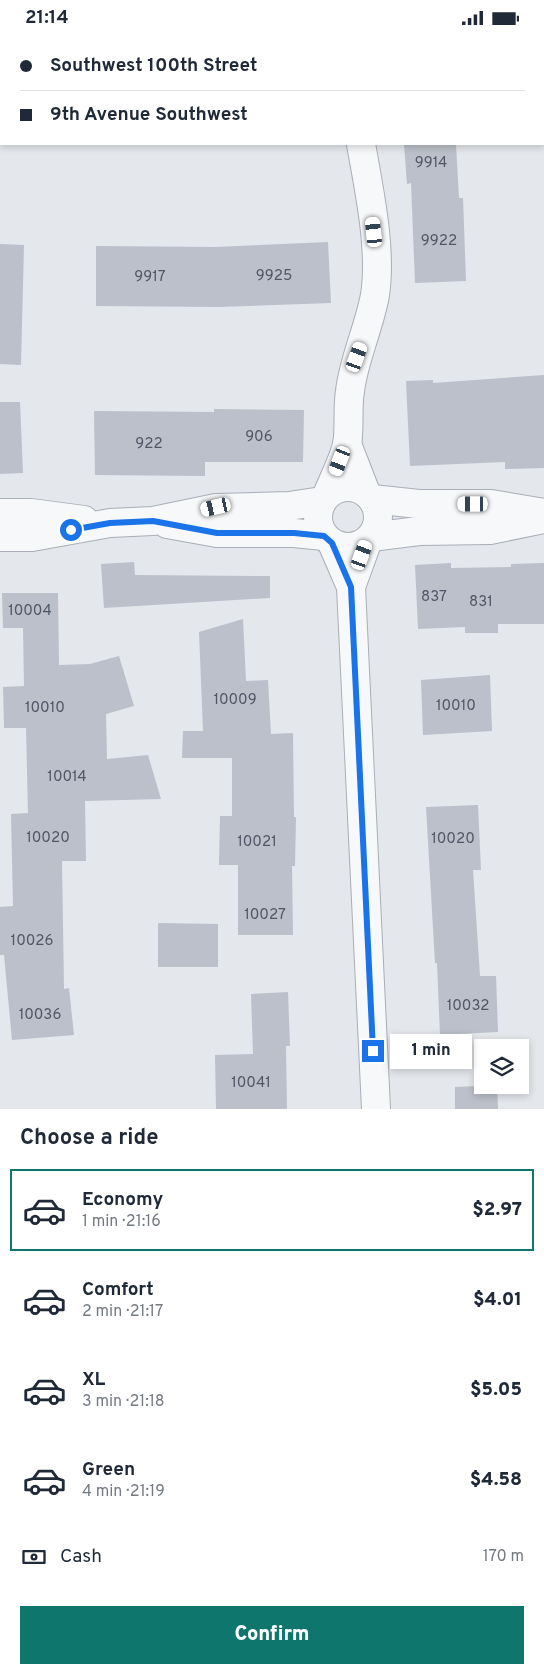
<!DOCTYPE html>
<meta charset="utf-8">
<style>
body{margin:0;font-family:Overpass,sans-serif;background:#f6f6f7;color:#1f2937;height:100vh;display:flex;flex-direction:column;font-size:19px;white-space:nowrap}
*{box-sizing:border-box;margin:0}
p{font-size:16px;color:#747a83}
.icon{flex:none;width:28px;height:28px;fill:none;stroke:currentColor;stroke-width:2;stroke-linecap:round;stroke-linejoin:round}
.map{position:relative;height:1074px;overflow:hidden}
.details{display:flex;flex-direction:column;background:#fff;flex:1}
.details>*{flex:none}
.hud{position:absolute;left:0px;top:0px;width:545px;height:110px;box-shadow:0 2px 8px #0003;display:grid;align-content:center;height:110px;padding:0 20px;background:#fff}
.controls{position:absolute;left:474px;top:1004px;display:grid;gap:10px}
.controls a{display:grid;place-items:center;width:55px;height:55px;border-radius:0px;background:#fff;box-shadow:0 2px 8px #0003;font-size:25px}
.end{position:absolute;width:22px;height:22px;margin:-11px;border:6px solid #1a73e8;background:#fff;box-shadow:0 0 0 2px #fff}
.from{border-radius:50%}
.bubble{position:absolute;height:35px;border-radius:0px;background:#fff;box-shadow:0 2px 8px #0003;font-size:16px;font-weight:800;line-height:35px;text-align:center}
.car{position:absolute;width:15px;height:30px;margin:-15px -8px;border-radius:6px;box-shadow:0 0 4px 1px #0007;background:linear-gradient(#fff 24%,#345 0 40%,#fff 0 76%,#345 0 86%,#fff 0)}
.hud b{display:flex;align-items:center;gap:18px;height:48px;font-size:19px}
.hud b+b{border-top:1px solid #e0e1e3}
.hud i{width:12px;height:12px;background:#1f2937}
ul{padding:0;list-style:none}
li{display:flex;align-items:center;gap:15px;height:82px;margin:0 10px 8px;padding:0 10px;border:2px solid transparent;border-radius:0px}
li div{flex:1}
li b{display:block;font-size:19px}
li em{font-style:normal;font-weight:800}
li.selected{border-color:#0f766e}
li>.icon{width:45px;height:45px;stroke-width:1.5}
h2{padding:0 20px;font-size:22px;line-height:60px}
.pay{display:flex;align-items:center;gap:12px;height:55px;padding:0 20px;font-size:19px}
.pay p{margin-inline-start:auto}
.cta{display:flex;gap:10px;margin-top:auto;padding:10px 20px}
.cta a{flex:1;height:58px;border-radius:0px;background:#0f766e;color:#fff;font-size:20px;font-weight:800;line-height:58px;text-align:center}
.status{display:flex;justify-content:space-between;align-items:center;height:35px;padding:0 25px;background:#fff;direction:ltr}
.status svg{height:14px;fill:currentColor}
.map>svg:first-child{display:block}
.building{fill:#bbc0ca}
.lines{fill:none;stroke-linecap:round;stroke-linejoin:round}
.minor-casing{stroke:#a9aeb7;stroke-width:30}
.tertiary-casing{stroke:#a9aeb7;stroke-width:30}
.minor{stroke:#f7f8fa;stroke-width:28}
.tertiary{stroke:#f7f8fa;stroke-width:28}
.route{stroke:#1a73e8;stroke-width:6}
.labels{text-anchor:middle;stroke-width:4.5;stroke-linejoin:round;paint-order:stroke}
.number-label{font-size:15px;fill:#4f5766}
</style>
<div class="status"><b>21:14</b><svg viewBox="0 0 49 12"><path d="M0 12V9h3v3zM5 12V6h3v6zM10 12V3h3v9zM15 12V0h3v12zM26 1h20v11H26zM47 4h2v5h-2z"/></svg></div>
<div class="map">
<svg width="544" height="1074" viewBox="0 0 544 1074">
<rect width="100%" height="100%" fill="#e4e7ec"/>
<!-- building -->
<g class="building">
<path d="M404,109H456L459,163H463L466,246L415,248L411,148L407,149Z"/>
<path d="M328,207L331,268L219,272L96,271V211L214,212Z"/>
<path d="M0,209L24,210L21,330L0,329Z"/>
<path d="M544,340V433L505,434V427L410,431L406,346L433,345V348Z"/>
<path d="M0,367H20L23,438L0,439Z"/>
<path d="M214,374L304,375L303,427H205V441L95,440L94,376L214,377Z"/>
<path d="M134,527L135,540L270,541V563L104,573L101,529Z"/>
<path d="M451,528V533L511,532V529L544,528V589H498V598H465V592L418,594L415,530Z"/>
<path d="M2,558H58L59,630L90,629L119,621L134,671L106,679L107,724L148,720L161,764L85,766L86,826H62L64,954L69,953L74,1000L12,1005L4,920H0V872L13,871L11,779L28,778L26,693H4L3,652L24,651L23,593H3Z"/>
<path d="M243,584L246,646L268,645L271,699L293,698L294,782H296L295,831H292L293,900H238V830H219L220,781H232V723H182L183,696H203L199,597Z"/>
<path d="M490,640L492,696L423,700L421,645Z"/>
<path d="M478,770L481,835H473L480,941H496L498,997L440,1000L437,928H435L426,772Z"/>
<path d="M158,888L218,889V932H158Z"/>
<path d="M288,957L290,1011H286L287,1074H216L215,1020L253,1019L251,959Z"/>
<path d="M497,1050L498,1074H455V1052Z"/>
</g>
<g class="lines">
<!-- minor casing -->
<g class="minor-casing">
<g id="minor">
<path d="M340,0L344,1"/>
<path d="M370,1V0"/>
<path d="M544,39V38"/>
<path d="M347,409L366,458"/>
<path d="M327,460C334,443 343,426 347,410C350,393 347,374 350,356C354,323 369,293 375,260C382,214 369,155 361,109"/>
<path d="M332,508L351,552L376,1074"/>
<path d="M351,552L368,505"/>
</g>
</g>
<!-- tertiary casing -->
<g class="tertiary-casing">
<g id="tertiary">
<circle cx="348" cy="482" r="30"/>
<path d="M372,464L419,469H491L544,478"/>
<path d="M0,478H31L84,485"/>
<path d="M167,489L217,498H294L324,501"/>
<path d="M0,502H32L110,488L153,486L216,473L289,471L322,466"/>
<path d="M371,502L419,496L490,495L544,484"/>
</g>
</g>
<!-- minor -->
<use href="#minor" class="minor"/>
<!-- tertiary -->
<use href="#tertiary" class="tertiary"/>
</g>
<g class="lines">
<!-- route -->
<path class="route" d="M71,495L110,488L153,486L217,498H294L324,501L332,508L351,552L373,1016"/>
</g>
<g class="labels">
<!-- number labels -->
<g class="number-label">
<text x="431" y="132">9914</text>
<text x="439" y="210">9922</text>
<text x="274" y="245">9925</text>
<text x="150" y="246">9917</text>
<text x="259" y="406">906</text>
<text x="149" y="413">922</text>
<text x="434" y="566">837</text>
<text x="481" y="571">831</text>
<text x="30" y="580">10004</text>
<text x="235" y="669">10009</text>
<text x="456" y="675">10010</text>
<text x="45" y="677">10010</text>
<text x="67" y="746">10014</text>
<text x="48" y="807">10020</text>
<text x="453" y="808">10020</text>
<text x="257" y="811">10021</text>
<text x="265" y="884">10027</text>
<text x="32" y="910">10026</text>
<text x="468" y="975">10032</text>
<text x="40" y="984">10036</text>
<text x="251" y="1052">10041</text>
</g>
</g>
</svg>
<div class="controls">
<a><svg class="icon" aria-label="layers" viewBox="0 0 24 24"><path d="M12 4l9 5-9 5-9-5zM3 14l9 5 9-5"/></svg></a>
</div>
<i class="end from" style="left:71px;top:495px"></i>
<i class="end" style="left:373px;top:1016px"></i>
<div class="bubble" style="left:390px;top:999px;width:82px">1 min</div>
<i class="car" style="left:374px;top:197px;rotate:354deg"></i>
<i class="car" style="left:357px;top:322px;rotate:20deg"></i>
<i class="car" style="left:340px;top:426px;rotate:201deg"></i>
<i class="car" style="left:473px;top:469px;rotate:270deg"></i>
<i class="car" style="left:216px;top:472px;rotate:257deg"></i>
<i class="car" style="left:362px;top:520px;rotate:20deg"></i>
<div class="hud">
<b><i class="from"></i>Southwest 100th Street</b>
<b><i></i>9th Avenue Southwest</b>
</div>
</div>
<section class="details">
<h2>Choose a ride</h2>
<ul>
<li class="selected"><svg class="icon" aria-label="car" viewBox="0 0 24 24"><path d="M5 17H2v-5l4-1 3-4h7l3 4 3 1v5h-3M9 17h6M6 11h13"/><circle cx="7" cy="17" r="2"/><circle cx="17" cy="17" r="2"/></svg><div><b>Economy</b><p>1 min · 21:16</p></div><em>$2.97</em></li>
<li><svg class="icon" aria-label="car" viewBox="0 0 24 24"><path d="M5 17H2v-5l4-1 3-4h7l3 4 3 1v5h-3M9 17h6M6 11h13"/><circle cx="7" cy="17" r="2"/><circle cx="17" cy="17" r="2"/></svg><div><b>Comfort</b><p>2 min · 21:17</p></div><em>$4.01</em></li>
<li><svg class="icon" aria-label="car" viewBox="0 0 24 24"><path d="M5 17H2v-5l4-1 3-4h7l3 4 3 1v5h-3M9 17h6M6 11h13"/><circle cx="7" cy="17" r="2"/><circle cx="17" cy="17" r="2"/></svg><div><b>XL</b><p>3 min · 21:18</p></div><em>$5.05</em></li>
<li><svg class="icon" aria-label="car" viewBox="0 0 24 24"><path d="M5 17H2v-5l4-1 3-4h7l3 4 3 1v5h-3M9 17h6M6 11h13"/><circle cx="7" cy="17" r="2"/><circle cx="17" cy="17" r="2"/></svg><div><b>Green</b><p>4 min · 21:19</p></div><em>$4.58</em></li>
</ul>
<div class="pay"><svg class="icon" aria-label="cash" viewBox="0 0 24 24"><path d="M3 7h18v10H3z"/><circle cx="12" cy="12" r="2"/></svg>Cash<p>170 m</p></div>
<div class="cta"><a>Confirm</a></div>
</section>
